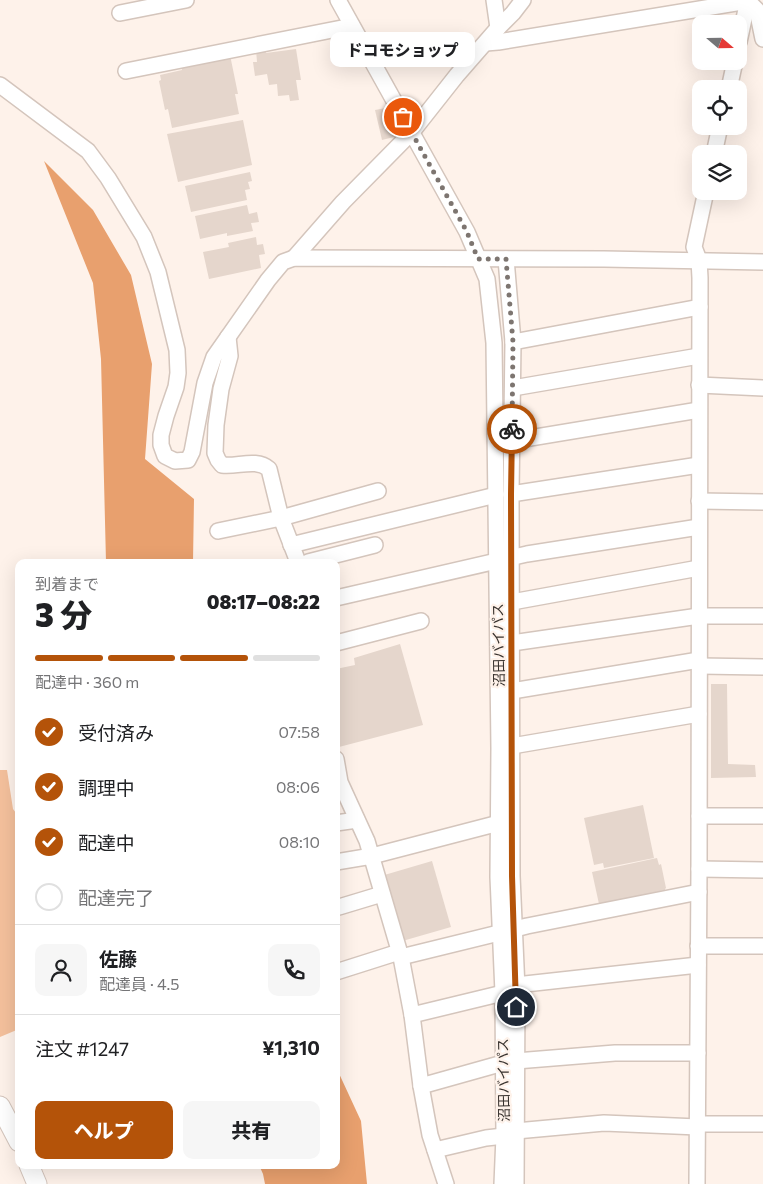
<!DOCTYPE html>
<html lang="ja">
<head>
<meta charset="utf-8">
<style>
	:root { --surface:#fff; --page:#f6f6f6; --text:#202124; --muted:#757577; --line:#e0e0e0; --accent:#b45309 }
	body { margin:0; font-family:Commissioner,"Noto Sans JP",sans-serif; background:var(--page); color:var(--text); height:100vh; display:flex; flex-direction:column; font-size:19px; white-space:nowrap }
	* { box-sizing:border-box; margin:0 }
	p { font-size:16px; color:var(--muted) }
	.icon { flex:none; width:28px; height:28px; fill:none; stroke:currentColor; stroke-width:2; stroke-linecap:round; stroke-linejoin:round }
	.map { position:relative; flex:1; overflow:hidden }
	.details { position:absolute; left:15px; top:559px; width:325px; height:610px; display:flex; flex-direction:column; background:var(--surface); border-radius:10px; box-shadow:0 5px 20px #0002 }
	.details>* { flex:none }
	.needle { width:32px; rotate:110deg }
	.controls { position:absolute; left:692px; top:15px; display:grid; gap:10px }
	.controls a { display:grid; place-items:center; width:55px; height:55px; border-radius:10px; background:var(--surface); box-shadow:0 5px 20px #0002; font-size:25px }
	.pin { position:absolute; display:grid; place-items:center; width:42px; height:42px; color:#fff; margin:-21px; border:2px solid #fff; border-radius:50%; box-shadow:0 1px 5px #0007 }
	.courier { position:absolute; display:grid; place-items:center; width:50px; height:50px; margin:-25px; border:4px solid #b45309; border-radius:50%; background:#fff; color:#222; box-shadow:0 1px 6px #0007 }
	.bubble { position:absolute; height:35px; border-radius:10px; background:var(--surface); box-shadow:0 5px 20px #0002; font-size:16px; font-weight:800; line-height:35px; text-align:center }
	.head em { font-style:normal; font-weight:800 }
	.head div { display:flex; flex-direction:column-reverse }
	.head { display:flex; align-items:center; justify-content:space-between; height:85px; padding:0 20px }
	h1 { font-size:32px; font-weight:800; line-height:38px }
	.bar { display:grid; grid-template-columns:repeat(4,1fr); gap:8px 5px; align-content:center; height:60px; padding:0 20px }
	.bar i { height:6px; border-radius:4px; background:var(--line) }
	.bar .selected { background:var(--accent) }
	.bar p { grid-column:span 4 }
	.line { display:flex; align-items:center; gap:12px; padding:0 20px; border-top:1px solid var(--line) }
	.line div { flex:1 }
	.round { display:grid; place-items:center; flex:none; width:52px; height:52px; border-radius:10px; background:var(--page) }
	ol { padding:0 20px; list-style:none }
	li { display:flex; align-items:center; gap:15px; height:55px }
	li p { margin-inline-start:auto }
	li .icon { padding:5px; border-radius:50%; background:var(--accent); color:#fff; stroke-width:4 }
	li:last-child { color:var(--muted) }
	li i { width:28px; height:28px; border:2px solid var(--line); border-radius:50% }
	.cta { display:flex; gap:10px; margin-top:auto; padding:10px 20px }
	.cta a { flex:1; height:58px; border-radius:10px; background:var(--accent); color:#fff; font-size:20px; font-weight:800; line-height:58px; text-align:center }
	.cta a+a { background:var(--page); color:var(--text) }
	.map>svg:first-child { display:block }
	.green { fill:#f4c09c }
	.forest { fill:#e8a06e }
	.building { fill:#e5d6cc }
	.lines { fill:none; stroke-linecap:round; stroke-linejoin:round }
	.minor-casing { stroke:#d4c5bc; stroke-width:18 }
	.major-casing { stroke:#d4c5bc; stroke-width:21 }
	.minor { stroke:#fff; stroke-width:15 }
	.major { stroke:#fff; stroke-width:19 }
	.done { stroke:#7d7570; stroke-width:5; stroke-dasharray:0 9 }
	.route { stroke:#b45309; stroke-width:6 }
	.labels { text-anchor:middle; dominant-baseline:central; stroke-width:4.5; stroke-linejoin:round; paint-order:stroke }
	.street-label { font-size:14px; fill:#38322e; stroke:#fef2ea }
</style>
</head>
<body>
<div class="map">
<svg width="763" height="1184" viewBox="0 0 763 1184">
	<rect width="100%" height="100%" fill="#fef2ea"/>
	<!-- green -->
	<polygon class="green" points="0,770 7,770 13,809 19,817 19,1029 0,1037"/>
	<!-- forest -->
	<g class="forest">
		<polygon points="44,161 93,210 131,275 152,364 145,459 194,499 193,562 106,562 101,359 93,283"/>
		<polygon points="336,1067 361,1121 367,1184 265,1184 263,1174 259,1165 336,1165"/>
	</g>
	<!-- building -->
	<g class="building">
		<polygon points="265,49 266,53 296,49 301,80 296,80 299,100 290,101 289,95 278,96 277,84 269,85 267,74 255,76 253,62 257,62 256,50"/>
		<polygon points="230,55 238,94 235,94 239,114 172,128 168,109 165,110 159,81 161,80 160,75 182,70 181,66"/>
		<polygon points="391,107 398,136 382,140 375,110"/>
		<polygon points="243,120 252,165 178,182 167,134"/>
		<polygon points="250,172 252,181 248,182 250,189 245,190 247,200 191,212 185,186"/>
		<polygon points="247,205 249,214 257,212 259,222 251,223 253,231 227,236 227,233 200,239 195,216"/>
		<polygon points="256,237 257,245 263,244 265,254 259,255 261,268 209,279 203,252 229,247 228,243"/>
		<polygon points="400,644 423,725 339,747 336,700 340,697 336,685 336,669 355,665 354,658"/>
		<polygon points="711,684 727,684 728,764 755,765 756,777 711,778"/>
		<polygon points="643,805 654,858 604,868 603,863 594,865 584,818"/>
		<polygon points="657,858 659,865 661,864 666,888 665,889 665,890 599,904 592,872"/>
		<polygon points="432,861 451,927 399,942 381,876"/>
	</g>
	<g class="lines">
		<defs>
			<g id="minor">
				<polyline points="338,0 467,232 487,279 494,343 499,748 498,877 503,993 504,1136 502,1184"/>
				<polyline points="494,0 498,28"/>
				<polyline points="120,13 186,0"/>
				<polyline points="739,42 748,0"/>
				<polyline points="486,43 498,42 748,1 757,10 763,39"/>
				<polyline points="126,71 352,26"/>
				<polyline points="0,85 88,151 108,178 144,237 158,272 177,350 178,373 176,387 166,416 161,435 161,445 165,456 175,461 188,460 192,452 205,383 214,357 268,280 283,262 294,258 604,259 763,262"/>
				<polyline points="729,89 735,61"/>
				<polyline points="714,154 720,126"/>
				<polyline points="294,258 343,202 412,132 457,75 498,28 513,13 523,0"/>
				<polyline points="506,259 513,342 511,494 512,876 517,989 516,1184"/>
				<path d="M228,337L230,356L221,389L216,425L215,453L218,460L222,465C238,467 256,458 269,469L281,518L298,562"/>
				<polyline points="513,342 700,307"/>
				<polyline points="699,385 763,388"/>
				<polyline points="513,388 699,356"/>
				<polyline points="512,439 524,439 699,410"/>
				<polyline points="511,494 699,465"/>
				<polyline points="699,501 763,502"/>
				<polyline points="218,531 281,518 378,491"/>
				<polyline points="291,545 496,495"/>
				<polyline points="308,562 375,545"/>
				<polyline points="336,598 527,554 699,527"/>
				<polyline points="512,602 699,568"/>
				<polyline points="336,643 421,621"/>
				<polyline points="512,643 699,616 763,616"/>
				<polyline points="700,666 763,667"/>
				<polyline points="512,691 699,660"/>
				<polyline points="512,746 699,714"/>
				<polyline points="336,759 340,782 367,841 401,957 412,1015 421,1086 430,1135 446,1184"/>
				<polyline points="699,816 763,816"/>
				<polyline points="336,823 357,820"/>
				<polyline points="336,862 372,856 499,823"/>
				<polyline points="699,869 763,870"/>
				<polyline points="339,907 382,894"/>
				<polyline points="698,946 763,946"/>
				<polyline points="401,957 527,926 699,892"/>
				<polyline points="336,972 399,952"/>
				<polyline points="516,985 698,965"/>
				<polyline points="412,1015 503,993"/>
				<polyline points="516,1061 615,1053 698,1053"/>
				<polyline points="421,1086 503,1063"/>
				<polyline points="698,1124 763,1124"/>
				<polyline points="516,1131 604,1123 698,1127"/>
				<polyline points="435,1150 486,1138 504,1136"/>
				<polyline points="697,1184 699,869 700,278 699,260 694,247 706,191"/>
			</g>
			<g id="major">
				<polyline points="0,1106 19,1142"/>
				<polyline points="29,1165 37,1184"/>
			</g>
		</defs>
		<!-- minor casing -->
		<use href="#minor" class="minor-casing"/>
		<!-- major casing -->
		<use href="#major" class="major-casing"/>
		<!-- minor -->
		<use href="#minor" class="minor"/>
		<!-- major -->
		<use href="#major" class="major"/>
	</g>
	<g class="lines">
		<!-- done -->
		<polyline class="done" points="403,117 467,232 478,259 506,259 513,342 512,429"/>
		<!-- route -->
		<polyline class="route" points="512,429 511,494 512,876 516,1007"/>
	</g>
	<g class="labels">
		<!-- street labels -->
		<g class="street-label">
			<text transform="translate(498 645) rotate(-91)">沼田バイパス</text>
			<text transform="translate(503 1080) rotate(-91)">沼田バイパス</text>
		</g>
	</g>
</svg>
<div class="controls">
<a><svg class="needle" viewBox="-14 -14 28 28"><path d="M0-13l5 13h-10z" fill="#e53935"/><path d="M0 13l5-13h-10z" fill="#757577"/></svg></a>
<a><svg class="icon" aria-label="locate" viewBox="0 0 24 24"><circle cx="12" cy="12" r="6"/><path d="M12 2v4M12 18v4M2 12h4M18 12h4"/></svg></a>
<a><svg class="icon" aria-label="layers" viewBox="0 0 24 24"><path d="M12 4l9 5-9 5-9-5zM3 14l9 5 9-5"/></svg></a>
</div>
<div class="pin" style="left:403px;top:117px;background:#ea580c"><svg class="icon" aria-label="bag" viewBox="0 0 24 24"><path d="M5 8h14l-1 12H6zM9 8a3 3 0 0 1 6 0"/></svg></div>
<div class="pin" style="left:516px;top:1007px;background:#1f2937"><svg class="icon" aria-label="home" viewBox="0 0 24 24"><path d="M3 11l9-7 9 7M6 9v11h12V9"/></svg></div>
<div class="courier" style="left:512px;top:429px"><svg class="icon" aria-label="bike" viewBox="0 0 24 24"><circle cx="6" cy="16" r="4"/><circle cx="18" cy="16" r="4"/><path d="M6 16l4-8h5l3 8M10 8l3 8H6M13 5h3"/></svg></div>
<div class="bubble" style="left:330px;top:32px;width:145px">ドコモショップ</div>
<section class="details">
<div class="head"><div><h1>3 分</h1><p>到着まで</p></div><em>08:17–08:22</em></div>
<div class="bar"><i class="selected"></i><i class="selected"></i><i class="selected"></i><i></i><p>配達中 · 360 m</p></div>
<ol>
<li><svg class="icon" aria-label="check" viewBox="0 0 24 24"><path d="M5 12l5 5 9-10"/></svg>受付済み<p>07:58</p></li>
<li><svg class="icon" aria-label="check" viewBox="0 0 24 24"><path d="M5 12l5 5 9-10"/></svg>調理中<p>08:06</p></li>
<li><svg class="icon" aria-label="check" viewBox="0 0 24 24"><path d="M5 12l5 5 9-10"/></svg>配達中<p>08:10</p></li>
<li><i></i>配達完了</li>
</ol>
<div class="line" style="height:90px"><a class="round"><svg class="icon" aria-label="person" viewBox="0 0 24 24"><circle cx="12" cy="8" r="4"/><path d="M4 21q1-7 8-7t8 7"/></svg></a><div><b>佐藤</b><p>配達員 · 4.5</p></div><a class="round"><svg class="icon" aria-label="phone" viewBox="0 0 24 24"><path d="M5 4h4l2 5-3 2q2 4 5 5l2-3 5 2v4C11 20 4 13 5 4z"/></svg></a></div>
<div class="line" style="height:65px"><div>注文 #1247</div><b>¥1,310</b></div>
<div class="cta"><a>ヘルプ</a><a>共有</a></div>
</section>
</div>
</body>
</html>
